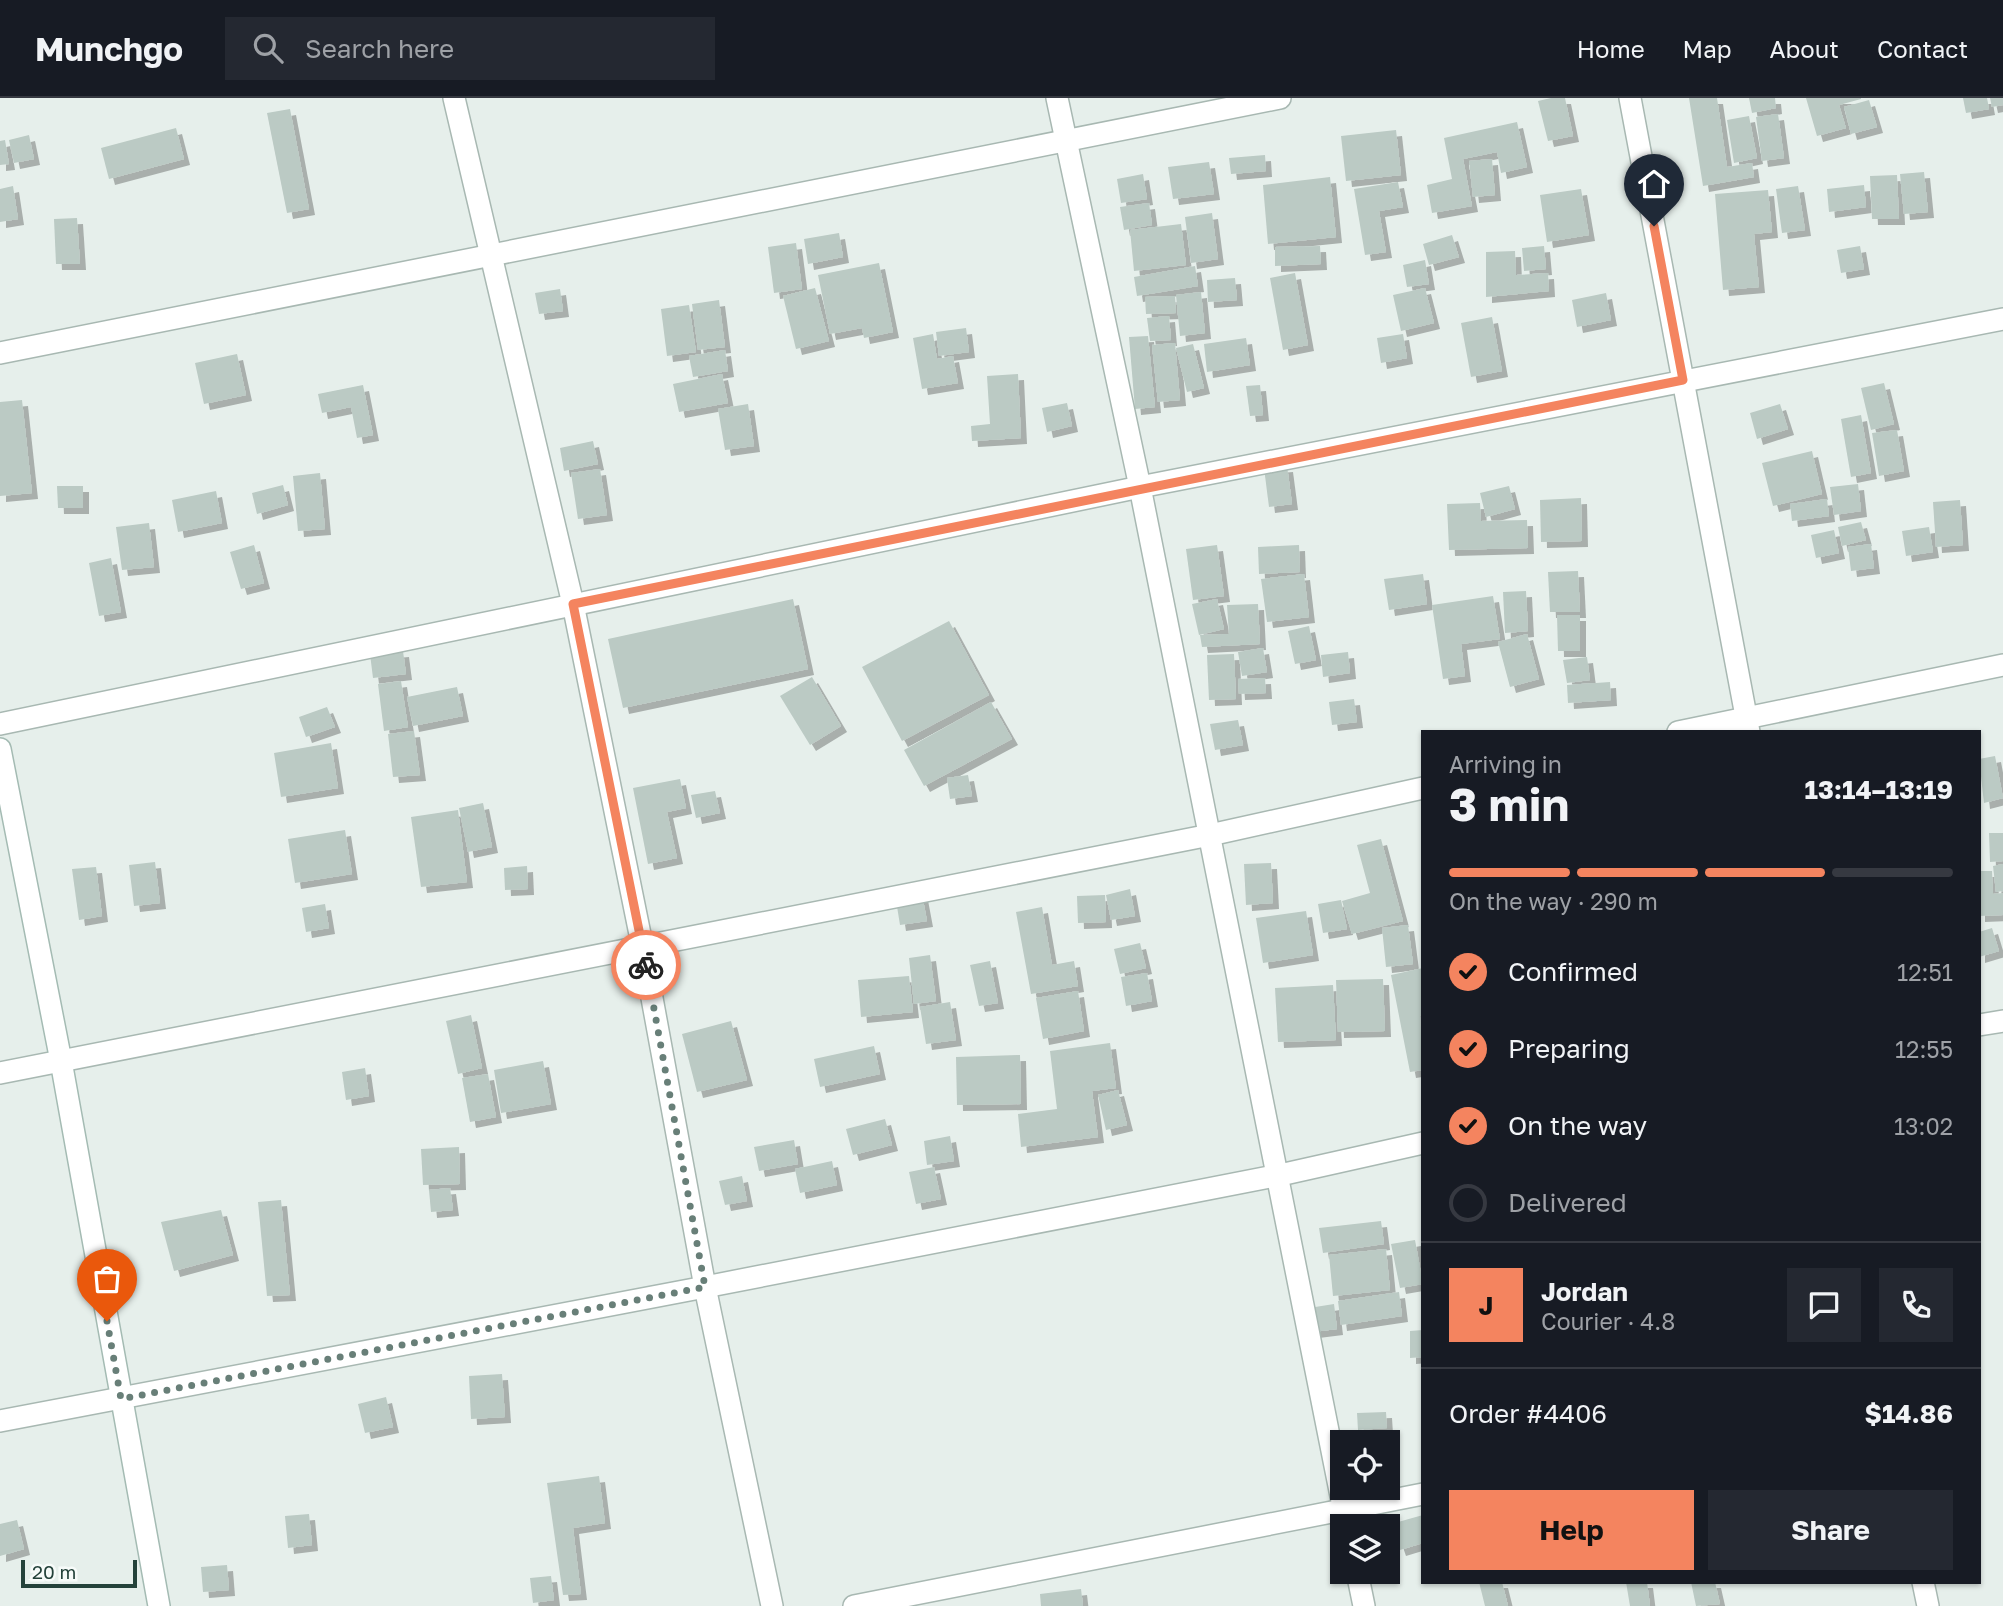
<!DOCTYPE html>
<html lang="en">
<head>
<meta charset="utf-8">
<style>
	:root { --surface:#171b24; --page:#242831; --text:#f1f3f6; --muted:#9ea1a6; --line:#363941; --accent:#f4845f }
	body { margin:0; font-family:"Golos Text",sans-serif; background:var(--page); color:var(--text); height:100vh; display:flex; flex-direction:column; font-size:26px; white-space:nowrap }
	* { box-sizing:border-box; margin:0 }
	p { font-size:23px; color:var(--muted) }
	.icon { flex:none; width:38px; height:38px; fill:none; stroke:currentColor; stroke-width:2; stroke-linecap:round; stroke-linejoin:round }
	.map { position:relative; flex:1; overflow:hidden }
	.sheet { position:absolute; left:1421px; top:632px; width:560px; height:854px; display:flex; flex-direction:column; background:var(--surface); border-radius:0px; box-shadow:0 2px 5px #0004 }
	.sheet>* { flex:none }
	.buttons { position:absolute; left:1330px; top:1332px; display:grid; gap:14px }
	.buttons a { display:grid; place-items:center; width:70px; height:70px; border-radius:0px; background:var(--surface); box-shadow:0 2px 5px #0004; font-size:35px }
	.scale { position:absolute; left:21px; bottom:18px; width:116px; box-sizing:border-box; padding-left:7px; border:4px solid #24423a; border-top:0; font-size:19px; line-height:24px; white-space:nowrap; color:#24423a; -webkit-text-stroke:5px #f7fbf9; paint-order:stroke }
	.pin { position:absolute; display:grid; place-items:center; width:60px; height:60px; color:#fff; margin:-72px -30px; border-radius:50% 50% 50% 0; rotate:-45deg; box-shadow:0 0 7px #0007 }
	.pin .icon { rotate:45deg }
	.courier { position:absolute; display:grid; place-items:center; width:70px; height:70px; margin:-35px; border:5px solid #f4845f; border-radius:50%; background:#fff; color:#222; box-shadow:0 2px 9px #0007 }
	.head em { font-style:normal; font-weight:700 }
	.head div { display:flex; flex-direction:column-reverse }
	.head { display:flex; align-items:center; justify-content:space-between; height:119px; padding:0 28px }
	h1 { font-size:46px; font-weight:700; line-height:52px }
	.bar { display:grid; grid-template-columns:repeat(4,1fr); gap:10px 7px; align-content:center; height:84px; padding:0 28px }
	.bar i { height:9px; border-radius:5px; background:var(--line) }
	.bar .on { background:var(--accent) }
	.bar p { grid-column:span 4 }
	.line { display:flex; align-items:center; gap:18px; padding:0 28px; border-top:2px solid var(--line) }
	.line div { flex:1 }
	.round { display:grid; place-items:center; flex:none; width:74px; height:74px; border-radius:0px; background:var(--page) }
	ol { padding:0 28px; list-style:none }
	li { display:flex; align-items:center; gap:21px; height:77px }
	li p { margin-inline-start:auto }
	li .icon { padding:7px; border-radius:50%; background:var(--accent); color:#111; stroke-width:4 }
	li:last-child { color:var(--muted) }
	li i { width:38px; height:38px; border:4px solid var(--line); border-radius:50% }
	.cta { display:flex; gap:14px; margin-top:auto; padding:14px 28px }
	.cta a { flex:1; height:80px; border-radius:0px; background:var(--accent); color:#111; font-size:28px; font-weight:700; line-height:80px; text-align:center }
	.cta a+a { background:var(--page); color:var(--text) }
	header { display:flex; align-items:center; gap:42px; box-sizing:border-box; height:98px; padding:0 35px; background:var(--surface); border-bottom:2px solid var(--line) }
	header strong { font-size:33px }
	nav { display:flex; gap:38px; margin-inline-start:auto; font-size:24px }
	.search { width:490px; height:63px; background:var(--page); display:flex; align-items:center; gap:18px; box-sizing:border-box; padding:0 24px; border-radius:0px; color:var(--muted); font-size:26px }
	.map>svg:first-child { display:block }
	.building { fill:#bbcac4; filter:url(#shadow) }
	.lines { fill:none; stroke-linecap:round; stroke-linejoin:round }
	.street-casing { stroke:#a8b8b2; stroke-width:24 }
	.secondary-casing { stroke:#a4bbb3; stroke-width:24 }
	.street { stroke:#fff; stroke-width:21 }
	.secondary { stroke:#fff; stroke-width:21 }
	.done { stroke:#687f78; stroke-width:7; stroke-dasharray:0 12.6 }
	.route { stroke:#f4845f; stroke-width:9 }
</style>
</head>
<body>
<header>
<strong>Munchgo</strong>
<div class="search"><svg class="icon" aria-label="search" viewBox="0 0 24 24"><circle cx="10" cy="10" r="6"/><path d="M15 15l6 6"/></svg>Search here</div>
<nav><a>Home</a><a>Map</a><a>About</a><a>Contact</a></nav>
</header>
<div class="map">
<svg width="2003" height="1508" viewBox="0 0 2003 1508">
	<defs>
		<filter id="shadow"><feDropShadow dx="6" dy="6" stdDeviation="0" flood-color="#0004"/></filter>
	</defs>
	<rect width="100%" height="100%" fill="#e6efeb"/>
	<!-- building -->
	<g class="building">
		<polygon points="1551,0 1565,0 1573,38 1548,43 1538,3"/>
		<polygon points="1689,0 1717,0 1727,69 1752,65 1754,79 1703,88"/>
		<polygon points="1749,0 1775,0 1776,10 1752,15"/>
		<polygon points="1806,0 1861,0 1861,1 1839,7 1846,30 1817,38"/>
		<polygon points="1963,0 1987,0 1989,11 1966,15"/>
		<polygon points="1990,0 2003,0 2003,7 1992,9"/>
		<polygon points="1869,2 1877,29 1851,36 1844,9"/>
		<polygon points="290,11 309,111 287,115 267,15"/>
		<polygon points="1778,16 1784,60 1762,63 1756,19"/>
		<polygon points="1749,18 1757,60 1734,65 1727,22"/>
		<polygon points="1517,24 1527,69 1501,75 1497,54 1463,61 1472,108 1432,115 1427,87 1452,81 1444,40"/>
		<polygon points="176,30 184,61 109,81 101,50"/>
		<polygon points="1396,32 1401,77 1346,83 1341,38"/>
		<polygon points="29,37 34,61 14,65 9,42"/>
		<polygon points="5,42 9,66 0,67 0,43"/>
		<polygon points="1265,57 1266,73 1231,76 1229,60"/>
		<polygon points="1492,61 1495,97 1473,99 1469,63"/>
		<polygon points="1209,64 1214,96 1173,101 1168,69"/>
		<polygon points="1924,74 1928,114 1904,116 1900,76"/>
		<polygon points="1143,76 1147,101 1121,105 1117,81"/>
		<polygon points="1897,77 1899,121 1872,121 1870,78"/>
		<polygon points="1330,79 1336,139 1268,146 1263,87"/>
		<polygon points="1398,84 1403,109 1379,113 1386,154 1365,157 1354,91"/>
		<polygon points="1864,87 1866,109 1829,114 1827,91"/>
		<polygon points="13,88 18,121 0,124 0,91"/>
		<polygon points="1798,88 1805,132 1782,135 1776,91"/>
		<polygon points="1581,91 1589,137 1547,144 1540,97"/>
		<polygon points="1768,92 1772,134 1754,136 1759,189 1723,192 1715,96"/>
		<polygon points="1149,105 1152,127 1124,132 1120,109"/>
		<polygon points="1212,115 1218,161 1191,165 1185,119"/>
		<polygon points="77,120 80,166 56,166 54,121"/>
		<polygon points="1181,126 1186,167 1134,173 1130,132"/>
		<polygon points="839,135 843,159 808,166 804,141"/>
		<polygon points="1452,137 1459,159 1429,167 1423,146"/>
		<polygon points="796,145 802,191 774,195 768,149"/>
		<polygon points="1320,148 1321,166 1275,168 1275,149"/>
		<polygon points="1544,148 1546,171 1524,173 1522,150"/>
		<polygon points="1860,148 1864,171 1841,175 1837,152"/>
		<polygon points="1515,153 1516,177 1548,175 1549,193 1486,199 1486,154"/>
		<polygon points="1425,162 1429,186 1407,189 1403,167"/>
		<polygon points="879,165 893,234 864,240 862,230 830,236 818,177"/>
		<polygon points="1195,168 1198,188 1137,198 1134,179"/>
		<polygon points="1295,175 1308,247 1283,252 1270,180"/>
		<polygon points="1235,180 1237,202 1208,204 1207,182"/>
		<polygon points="815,190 829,243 796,251 783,198"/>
		<polygon points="1425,190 1434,225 1401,233 1393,197"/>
		<polygon points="560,191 563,213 539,216 535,195"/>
		<polygon points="1201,194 1205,235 1180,238 1176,197"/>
		<polygon points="1606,195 1611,222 1577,229 1572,202"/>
		<polygon points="1175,198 1176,215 1146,216 1145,199"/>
		<polygon points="719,202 725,249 698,252 692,206"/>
		<polygon points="689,207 696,254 667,258 661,211"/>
		<polygon points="1169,218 1171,242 1150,243 1147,220"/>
		<polygon points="1492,219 1502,273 1471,279 1461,225"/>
		<polygon points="966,230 969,254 939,258 936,234"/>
		<polygon points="933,236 937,261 953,258 958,285 922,291 913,240"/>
		<polygon points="1403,236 1407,260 1381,265 1377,240"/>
		<polygon points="1148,238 1155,309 1135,311 1129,239"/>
		<polygon points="1246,240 1250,267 1207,274 1204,246"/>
		<polygon points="1175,245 1180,302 1158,304 1152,247"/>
		<polygon points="1193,246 1204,290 1187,294 1176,250"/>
		<polygon points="725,252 728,273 693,279 689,258"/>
		<polygon points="237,256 246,297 204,306 195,265"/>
		<polygon points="722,276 728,305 679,314 673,286"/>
		<polygon points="1018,276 1021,340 972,343 971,328 990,326 987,278"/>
		<polygon points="1884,285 1894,326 1871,332 1861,290"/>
		<polygon points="363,287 373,337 357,340 351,309 322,315 318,296"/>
		<polygon points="1260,287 1263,317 1250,318 1246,288"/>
		<polygon points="22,302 32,395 0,398 0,304"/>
		<polygon points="1067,305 1072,328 1047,334 1042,310"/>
		<polygon points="748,306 754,348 725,352 718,311"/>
		<polygon points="1780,306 1788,331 1757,341 1750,315"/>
		<polygon points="1861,317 1871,375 1851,379 1841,321"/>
		<polygon points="1897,332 1904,373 1879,378 1872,335"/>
		<polygon points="593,343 598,366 564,373 560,350"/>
		<polygon points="1812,353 1822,396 1773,408 1762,365"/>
		<polygon points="1287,368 1292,406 1269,409 1264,370"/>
		<polygon points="600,371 607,417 578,421 571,375"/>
		<polygon points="320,375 325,431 298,433 293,378"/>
		<polygon points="1858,386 1861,413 1834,417 1830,389"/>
		<polygon points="283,387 288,407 257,416 252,395"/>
		<polygon points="57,388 83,388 83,410 58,410"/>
		<polygon points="1509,388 1515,411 1486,419 1480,395"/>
		<polygon points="216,393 222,425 178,434 172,402"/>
		<polygon points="1581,400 1582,443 1541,444 1540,402"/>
		<polygon points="1827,401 1829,418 1792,423 1790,406"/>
		<polygon points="1960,402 1963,447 1936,449 1933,404"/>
		<polygon points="1480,405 1481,423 1527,422 1528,450 1449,452 1447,406"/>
		<polygon points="1861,424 1866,442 1842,448 1838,429"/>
		<polygon points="149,425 154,469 122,472 116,429"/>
		<polygon points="1929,429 1933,454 1906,458 1902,433"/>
		<polygon points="1834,432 1839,455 1816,460 1811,437"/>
		<polygon points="1871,446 1874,470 1851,473 1848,449"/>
		<polygon points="254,447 264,485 241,491 230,454"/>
		<polygon points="1217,447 1224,498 1193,502 1186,451"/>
		<polygon points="1299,447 1300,474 1259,476 1258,449"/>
		<polygon points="111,460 121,514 99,518 89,465"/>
		<polygon points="1578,473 1580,514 1550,514 1548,474"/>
		<polygon points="1304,476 1309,519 1267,524 1261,481"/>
		<polygon points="1423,476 1427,506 1389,512 1384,481"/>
		<polygon points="1526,493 1528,533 1505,535 1503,494"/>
		<polygon points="1493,498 1500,541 1461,546 1465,578 1443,581 1432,507"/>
		<polygon points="793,501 808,571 623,610 608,541"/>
		<polygon points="1217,501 1224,531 1199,537 1192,506"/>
		<polygon points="1258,506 1260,546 1202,549 1200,537 1229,536 1227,507"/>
		<polygon points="1557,517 1580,517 1580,553 1558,553"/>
		<polygon points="949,523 989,597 902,643 862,569"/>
		<polygon points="1309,528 1316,562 1295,566 1288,533"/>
		<polygon points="1527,536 1539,581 1510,589 1498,544"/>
		<polygon points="1263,550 1267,574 1242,578 1238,554"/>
		<polygon points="403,553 406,576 373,580 370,556"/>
		<polygon points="1348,554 1350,575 1323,579 1321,557"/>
		<polygon points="1234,556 1236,601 1209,602 1207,557"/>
		<polygon points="1587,559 1590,582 1567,585 1563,562"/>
		<polygon points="812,579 841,628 810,647 780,598"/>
		<polygon points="1265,580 1266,595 1239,596 1238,581"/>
		<polygon points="401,583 408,629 384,633 378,586"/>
		<polygon points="1610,584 1611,602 1568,605 1567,587"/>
		<polygon points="457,589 463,618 413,628 407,599"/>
		<polygon points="1354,601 1357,624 1332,627 1329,604"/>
		<polygon points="991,604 1012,641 924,688 904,652"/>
		<polygon points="327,609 335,629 306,639 299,619"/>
		<polygon points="1238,622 1243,647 1215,652 1210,626"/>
		<polygon points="414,633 420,677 393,679 388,636"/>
		<polygon points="331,645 338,690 281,699 274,655"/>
		<polygon points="1995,658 2003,700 1984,705 1979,661"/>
		<polygon points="968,677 972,698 950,701 947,680"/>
		<polygon points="680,681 686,710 667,714 677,760 648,766 633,690"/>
		<polygon points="715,693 720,715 696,720 691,697"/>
		<polygon points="483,705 492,749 468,754 459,710"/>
		<polygon points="458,712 467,784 421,789 411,719"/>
		<polygon points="345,732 352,776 295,785 288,741"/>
		<polygon points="1989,735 2003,735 2003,763 1990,764"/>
		<polygon points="1381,741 1403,823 1352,836 1342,803 1370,795 1357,747"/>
		<polygon points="155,764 160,805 134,808 129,767"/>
		<polygon points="1271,765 1273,805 1246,807 1244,766"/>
		<polygon points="2003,766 2003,793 1996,794 1993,768"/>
		<polygon points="527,768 528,791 505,792 504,770"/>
		<polygon points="96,769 102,818 79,822 72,771"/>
		<polygon points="1979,773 1992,773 1993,796 2003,795 2003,817 1979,818"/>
		<polygon points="921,791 927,823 900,827 895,796"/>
		<polygon points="1130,791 1135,818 1111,822 1106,797"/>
		<polygon points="1105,797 1106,824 1078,825 1077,798"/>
		<polygon points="1341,802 1347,831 1323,835 1318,806"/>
		<polygon points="325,806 329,830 306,834 302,810"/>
		<polygon points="1042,809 1052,867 1074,863 1078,888 1031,896 1016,814"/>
		<polygon points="1306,813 1313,857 1263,865 1256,820"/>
		<polygon points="1408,827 1413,866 1386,869 1382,830"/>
		<polygon points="1992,830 1999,853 1979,859 1979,834"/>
		<polygon points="1140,845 1146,870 1120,876 1114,851"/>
		<polygon points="930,857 936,903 914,906 909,860"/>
		<polygon points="990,863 998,905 979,908 970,867"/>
		<polygon points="1423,870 1423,917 1420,918 1423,972 1410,974 1391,877"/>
		<polygon points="1147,875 1152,903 1126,908 1121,879"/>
		<polygon points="909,878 913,914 861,919 858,882"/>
		<polygon points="1383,881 1385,933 1338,934 1336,882"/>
		<polygon points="1333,887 1336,942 1278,944 1275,890"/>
		<polygon points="1078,893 1084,933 1043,941 1036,900"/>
		<polygon points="950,904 956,942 926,946 920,909"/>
		<polygon points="471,917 482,970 458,976 446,923"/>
		<polygon points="731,923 747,982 697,994 682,936"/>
		<polygon points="1110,945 1116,990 1092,993 1098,1039 1021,1049 1018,1016 1057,1011 1050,953"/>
		<polygon points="874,948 880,976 820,989 814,961"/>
		<polygon points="1020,957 1021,1006 957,1007 956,959"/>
		<polygon points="543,963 551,1006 501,1015 494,972"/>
		<polygon points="365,970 369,998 346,1002 342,974"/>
		<polygon points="488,976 496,1019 470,1024 462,980"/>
		<polygon points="1118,992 1127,1027 1106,1032 1098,997"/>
		<polygon points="885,1021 892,1047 853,1057 846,1031"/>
		<polygon points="950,1038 954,1063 927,1067 924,1043"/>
		<polygon points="794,1042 798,1066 759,1073 754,1049"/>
		<polygon points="459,1049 460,1086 423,1087 421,1051"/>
		<polygon points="832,1063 837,1087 800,1095 795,1071"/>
		<polygon points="934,1069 941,1101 916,1106 909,1074"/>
		<polygon points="742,1078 747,1103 725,1107 719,1083"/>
		<polygon points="450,1090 453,1112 431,1114 429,1092"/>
		<polygon points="281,1102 290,1197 267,1198 258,1104"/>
		<polygon points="221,1112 233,1157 174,1173 161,1124"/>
		<polygon points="1381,1123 1384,1146 1323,1155 1319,1130"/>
		<polygon points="1415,1142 1423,1186 1400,1190 1391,1146"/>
		<polygon points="1386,1151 1390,1192 1333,1198 1329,1157"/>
		<polygon points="1399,1194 1402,1218 1341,1227 1338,1203"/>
		<polygon points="1334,1206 1337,1231 1313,1234 1309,1210"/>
		<polygon points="1423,1232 1423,1259 1410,1260 1410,1233"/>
		<polygon points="502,1276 505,1319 471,1321 469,1278"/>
		<polygon points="386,1299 393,1329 365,1335 358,1306"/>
		<polygon points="1386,1314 1387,1330 1358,1332 1357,1315"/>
		<polygon points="599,1378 605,1425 573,1430 581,1496 563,1497 547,1385"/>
		<polygon points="309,1416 312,1447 288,1450 285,1418"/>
		<polygon points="1423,1417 1423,1445 1400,1452 1391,1426"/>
		<polygon points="17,1422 24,1451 0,1458 0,1426"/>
		<polygon points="227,1467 229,1492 203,1494 201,1469"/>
		<polygon points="551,1478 554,1502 533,1505 530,1480"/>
		<polygon points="1479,1484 1502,1484 1508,1508 1485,1508"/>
		<polygon points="1626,1484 1647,1484 1650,1508 1630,1508"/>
		<polygon points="1691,1484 1715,1484 1720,1506 1696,1508"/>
		<polygon points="1081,1491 1083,1508 1041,1508 1040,1496"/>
	</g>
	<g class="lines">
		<defs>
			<g id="street">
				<polyline points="454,0 573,506 643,851 705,1189 772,1508"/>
				<polyline points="1057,0 1140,389 1347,1428"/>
				<polyline points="1630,0 1749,634"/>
				<polyline points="0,255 1280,0"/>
				<polyline points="0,626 1140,389 2003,221"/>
				<polyline points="1678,634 2003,567"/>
				<polyline points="1979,927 2003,923"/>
				<polyline points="0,975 1210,737 1423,690"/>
				<polyline points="0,1323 705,1189 1280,1077 1423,1045"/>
				<polyline points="1357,1474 1364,1508"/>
				<polyline points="1923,1484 1928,1508"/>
				<polyline points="854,1508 1423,1396"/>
			</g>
			<polyline id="secondary" points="0,651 61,963 159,1508"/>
		</defs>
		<!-- street casing -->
		<use href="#street" class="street-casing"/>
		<!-- secondary casing -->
		<use href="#secondary" class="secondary-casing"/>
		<!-- street -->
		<use href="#street" class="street"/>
		<!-- secondary -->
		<use href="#secondary" class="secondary"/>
	</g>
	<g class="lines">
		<!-- done -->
		<polyline class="done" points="107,1223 121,1301 705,1189 646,867"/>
		<!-- route -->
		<polyline class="route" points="646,867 573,506 1683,282 1654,128"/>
	</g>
</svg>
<div class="buttons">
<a><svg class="icon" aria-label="locate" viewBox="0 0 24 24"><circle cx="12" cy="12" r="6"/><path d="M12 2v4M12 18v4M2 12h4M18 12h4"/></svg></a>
<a><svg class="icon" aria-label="layers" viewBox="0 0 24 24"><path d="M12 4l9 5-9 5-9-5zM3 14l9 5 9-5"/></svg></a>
</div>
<div class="scale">20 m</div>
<div class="pin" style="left:107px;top:1223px;background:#ea580c"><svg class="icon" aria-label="bag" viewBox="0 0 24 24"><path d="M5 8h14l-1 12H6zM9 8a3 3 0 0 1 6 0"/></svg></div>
<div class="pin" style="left:1654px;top:128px;background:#1f2937"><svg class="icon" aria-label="home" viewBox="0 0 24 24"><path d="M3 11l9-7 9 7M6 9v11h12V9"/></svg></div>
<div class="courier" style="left:646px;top:867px"><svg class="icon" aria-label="bike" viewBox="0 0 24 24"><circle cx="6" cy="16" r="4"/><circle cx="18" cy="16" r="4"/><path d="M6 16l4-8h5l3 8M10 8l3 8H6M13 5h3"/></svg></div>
<section class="sheet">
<div class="head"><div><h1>3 min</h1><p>Arriving in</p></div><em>13:14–13:19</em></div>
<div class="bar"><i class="on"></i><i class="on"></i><i class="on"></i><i></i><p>On the way · 290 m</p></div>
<ol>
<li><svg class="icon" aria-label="check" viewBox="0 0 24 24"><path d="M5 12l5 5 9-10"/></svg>Confirmed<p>12:51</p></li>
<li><svg class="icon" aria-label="check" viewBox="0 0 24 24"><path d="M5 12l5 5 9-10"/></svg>Preparing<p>12:55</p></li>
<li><svg class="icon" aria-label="check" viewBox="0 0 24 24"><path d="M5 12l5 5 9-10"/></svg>On the way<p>13:02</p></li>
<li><i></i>Delivered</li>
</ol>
<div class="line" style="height:126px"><b class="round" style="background:var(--accent);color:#111">J</b><div><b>Jordan</b><p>Courier · 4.8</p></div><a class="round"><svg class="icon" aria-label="chat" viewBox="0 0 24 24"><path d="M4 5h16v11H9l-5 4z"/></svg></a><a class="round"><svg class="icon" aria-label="phone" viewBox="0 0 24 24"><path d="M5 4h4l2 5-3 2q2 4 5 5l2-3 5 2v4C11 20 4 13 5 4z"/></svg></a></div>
<div class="line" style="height:91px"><div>Order #4406</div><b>$14.86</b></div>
<div class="cta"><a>Help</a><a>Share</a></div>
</section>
</div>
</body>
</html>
